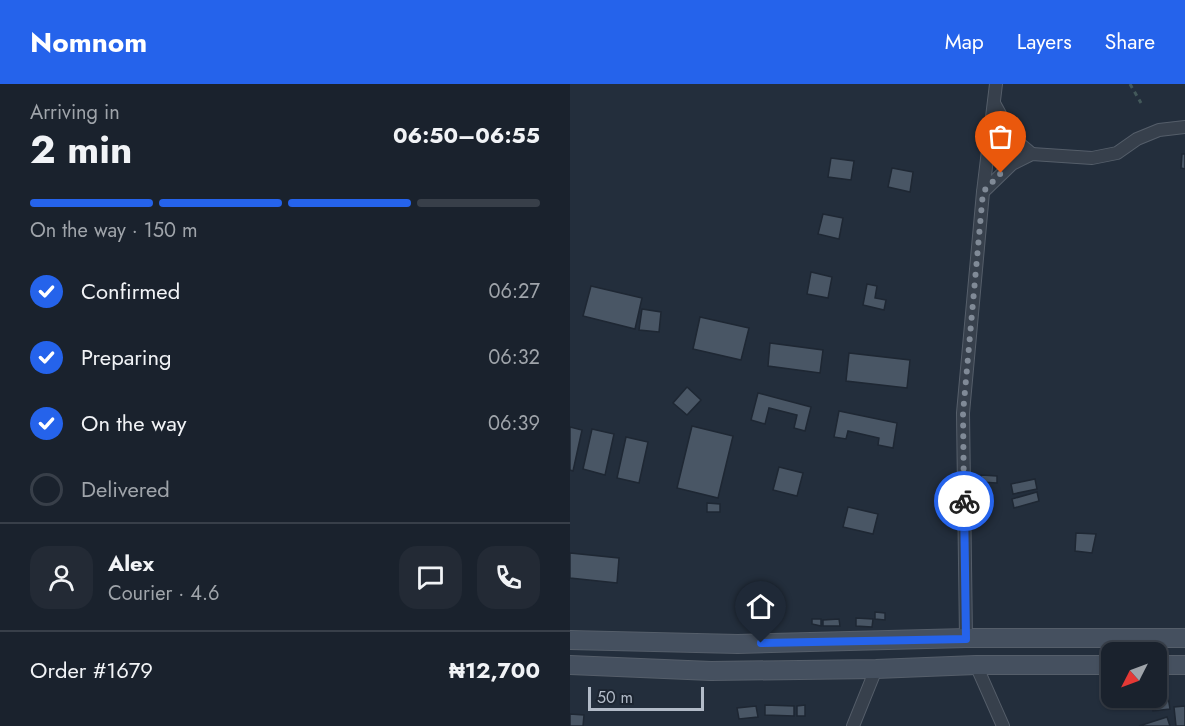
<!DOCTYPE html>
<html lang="en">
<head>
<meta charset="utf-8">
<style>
	:root { --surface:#1a222d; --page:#232a35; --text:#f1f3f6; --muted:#9fa4aa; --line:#383f49; --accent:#2563eb }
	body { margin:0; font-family:Jost,sans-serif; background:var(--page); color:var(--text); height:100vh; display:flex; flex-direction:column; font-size:22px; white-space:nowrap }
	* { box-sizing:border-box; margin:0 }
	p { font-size:20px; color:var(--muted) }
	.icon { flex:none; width:33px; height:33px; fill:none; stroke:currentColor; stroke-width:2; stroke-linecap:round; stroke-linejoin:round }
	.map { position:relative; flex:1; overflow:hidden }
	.side { display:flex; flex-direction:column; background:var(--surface); width:570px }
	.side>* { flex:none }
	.needle { width:39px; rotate:228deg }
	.buttons { position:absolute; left:531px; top:558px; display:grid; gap:12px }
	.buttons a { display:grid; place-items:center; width:66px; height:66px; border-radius:12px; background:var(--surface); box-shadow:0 2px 4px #0004,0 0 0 2px var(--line); font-size:30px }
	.scale { position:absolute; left:18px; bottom:15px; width:116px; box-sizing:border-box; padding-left:6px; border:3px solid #b2bbc8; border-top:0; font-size:16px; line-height:21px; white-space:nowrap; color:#b2bbc8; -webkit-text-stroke:4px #1c2531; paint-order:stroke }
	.pin { position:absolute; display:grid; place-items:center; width:51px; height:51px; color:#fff; margin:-62px -26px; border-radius:50% 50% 50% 0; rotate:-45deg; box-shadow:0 0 6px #0007 }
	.pin .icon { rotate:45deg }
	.courier { position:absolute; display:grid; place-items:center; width:60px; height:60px; margin:-30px; border:4px solid #2563eb; border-radius:50%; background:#fff; color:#222; box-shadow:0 2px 8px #0007 }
	.headline em { font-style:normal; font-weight:700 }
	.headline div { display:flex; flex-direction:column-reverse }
	.headline { display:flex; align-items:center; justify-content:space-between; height:102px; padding:0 30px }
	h1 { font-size:39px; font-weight:700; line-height:45px }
	.bar { display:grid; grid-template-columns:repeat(4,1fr); gap:9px 6px; align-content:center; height:72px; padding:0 30px }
	.bar i { height:8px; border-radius:4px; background:var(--line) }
	.bar .active { background:var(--accent) }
	.bar p { grid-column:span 4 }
	.line { display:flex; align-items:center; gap:15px; padding:0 30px; border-top:2px solid var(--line) }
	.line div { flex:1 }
	.round { display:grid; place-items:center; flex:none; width:63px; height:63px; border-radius:18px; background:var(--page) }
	ol { padding:0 30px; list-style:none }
	li { display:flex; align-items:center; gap:18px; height:66px }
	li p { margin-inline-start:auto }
	li .icon { padding:6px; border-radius:50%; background:var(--accent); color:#fff; stroke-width:4 }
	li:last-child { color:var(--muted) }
	li i { width:33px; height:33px; border:3px solid var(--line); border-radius:50% }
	header { display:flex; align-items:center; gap:36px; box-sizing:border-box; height:84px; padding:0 30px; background:var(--accent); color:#fff }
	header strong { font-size:28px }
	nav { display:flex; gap:33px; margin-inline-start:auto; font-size:21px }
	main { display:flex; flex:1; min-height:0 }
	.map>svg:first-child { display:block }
	.building { fill:#495665; stroke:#1e2733; stroke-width:1.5 }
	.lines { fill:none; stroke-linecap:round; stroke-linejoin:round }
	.street-casing { stroke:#555e6a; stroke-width:14 }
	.secondary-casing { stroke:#555e6a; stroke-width:20 }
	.path { stroke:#43585a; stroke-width:3; stroke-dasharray:4.5 4.5; stroke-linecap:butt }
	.street { stroke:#37404c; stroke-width:12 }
	.secondary { stroke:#45505f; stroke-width:18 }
	.done { stroke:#808a97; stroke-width:6; stroke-dasharray:0 10.8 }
	.route { stroke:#2563eb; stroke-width:8 }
</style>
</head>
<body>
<header>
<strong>Nomnom</strong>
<nav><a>Map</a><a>Layers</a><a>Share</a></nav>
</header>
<main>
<section class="side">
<div class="headline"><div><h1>2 min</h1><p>Arriving in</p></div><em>06:50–06:55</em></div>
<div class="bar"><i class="active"></i><i class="active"></i><i class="active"></i><i></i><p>On the way · 150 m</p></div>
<ol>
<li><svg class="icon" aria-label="check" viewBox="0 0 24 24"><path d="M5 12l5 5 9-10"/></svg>Confirmed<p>06:27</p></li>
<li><svg class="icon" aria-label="check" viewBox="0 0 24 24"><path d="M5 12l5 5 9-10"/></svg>Preparing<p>06:32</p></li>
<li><svg class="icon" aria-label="check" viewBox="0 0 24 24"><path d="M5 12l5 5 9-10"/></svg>On the way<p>06:39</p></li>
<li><i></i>Delivered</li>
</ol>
<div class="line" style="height:108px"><a class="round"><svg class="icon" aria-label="person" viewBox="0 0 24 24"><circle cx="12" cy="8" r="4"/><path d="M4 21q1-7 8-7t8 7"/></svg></a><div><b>Alex</b><p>Courier · 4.6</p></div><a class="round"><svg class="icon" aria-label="chat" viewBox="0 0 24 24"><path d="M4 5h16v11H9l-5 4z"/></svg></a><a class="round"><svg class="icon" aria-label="phone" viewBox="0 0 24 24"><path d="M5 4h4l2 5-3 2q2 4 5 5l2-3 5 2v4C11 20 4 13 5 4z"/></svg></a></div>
<div class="line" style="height:78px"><div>Order #1679</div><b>₦12,700</b></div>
</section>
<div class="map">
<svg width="615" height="642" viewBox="0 0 615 642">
	<rect width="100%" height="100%" fill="#232e3c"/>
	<!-- building -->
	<g class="building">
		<polygon points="612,70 615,70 615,85 611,84"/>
		<polygon points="261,74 284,77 281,96 258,93"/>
		<polygon points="322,84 343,88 340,108 318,103"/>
		<polygon points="253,130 273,134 269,155 248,150"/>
		<polygon points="241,188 262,193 258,214 237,210"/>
		<polygon points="297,200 307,202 305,214 316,216 314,226 293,221"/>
		<polygon points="21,202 72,214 65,245 13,232"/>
		<polygon points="72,225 91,228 89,248 69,246"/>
		<polygon points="130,233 179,244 171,276 123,265"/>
		<polygon points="200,259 253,266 250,289 198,282"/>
		<polygon points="279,269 340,276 337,304 276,297"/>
		<polygon points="117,303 131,316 117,331 103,319"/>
		<polygon points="188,309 241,323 235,347 224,344 227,331 199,324 195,340 181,336"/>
		<polygon points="269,327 327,339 323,364 308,361 309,354 278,347 276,355 264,353"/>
		<polygon points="122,342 163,352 148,414 107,404"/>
		<polygon points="0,343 12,346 3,387 0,386"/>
		<polygon points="22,345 44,350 35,391 13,385"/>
		<polygon points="56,353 78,358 69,399 47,394"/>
		<polygon points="209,383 233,389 227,412 203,406"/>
		<polygon points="411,391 427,392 427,399 410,398"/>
		<polygon points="465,395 467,405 443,410 441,400"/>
		<polygon points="467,408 469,417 444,424 442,415"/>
		<polygon points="137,419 150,420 150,428 137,428"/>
		<polygon points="278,423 308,430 303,450 273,443"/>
		<polygon points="506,449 526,450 522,469 505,467"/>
		<polygon points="0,469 49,474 47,499 0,494"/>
		<polygon points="305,528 315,529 315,536 305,535"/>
		<polygon points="286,534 303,535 302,543 286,542"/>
		<polygon points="242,535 251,535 251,542 242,540"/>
		<polygon points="269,535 270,542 253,542 253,536"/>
		<polygon points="598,613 600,625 583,627 581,615"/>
		<polygon points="195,621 224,622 224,632 195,631"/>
		<polygon points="235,621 235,632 227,632 227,622"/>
		<polygon points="186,622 188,633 169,635 167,624"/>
		<polygon points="615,622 615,642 606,642 604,623"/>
		<polygon points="0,630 14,631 13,642 0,642"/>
		<polygon points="597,633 600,642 569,642"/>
	</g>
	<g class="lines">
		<defs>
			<g id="street">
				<polyline points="424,19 443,54 462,70"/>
				<polyline points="413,108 442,80 462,70 522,74 547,69 567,55 589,46 615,43"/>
				<polyline points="396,554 393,329 413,108 426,0"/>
				<polyline points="406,581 433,642"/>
				<polyline points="283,642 306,585"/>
			</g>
			<g id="secondary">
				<polyline points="0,556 168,560 396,554 615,554"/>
				<polyline points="0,581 141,587 306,585 406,581 542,581"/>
				<polyline points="586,581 615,581"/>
			</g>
		</defs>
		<!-- street casing -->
		<use href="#street" class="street-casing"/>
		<!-- secondary casing -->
		<use href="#secondary" class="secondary-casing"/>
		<!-- path -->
		<polyline class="path" points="560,0 571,19"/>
		<!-- street -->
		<use href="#street" class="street"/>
		<!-- secondary -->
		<use href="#secondary" class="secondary"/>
	</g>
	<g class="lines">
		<!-- done -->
		<polyline class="done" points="394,417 393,329 413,108 431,89"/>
		<!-- route -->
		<polyline class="route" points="191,559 396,555 394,417"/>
	</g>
</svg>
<div class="buttons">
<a><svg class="needle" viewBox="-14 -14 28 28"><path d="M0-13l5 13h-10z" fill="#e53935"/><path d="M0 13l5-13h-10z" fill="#9fa4aa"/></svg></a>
</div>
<div class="scale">50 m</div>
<div class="pin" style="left:431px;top:89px;background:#ea580c"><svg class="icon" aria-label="bag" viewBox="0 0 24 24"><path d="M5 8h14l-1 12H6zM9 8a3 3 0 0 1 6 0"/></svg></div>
<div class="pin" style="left:191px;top:559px;background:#1f2937"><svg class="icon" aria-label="home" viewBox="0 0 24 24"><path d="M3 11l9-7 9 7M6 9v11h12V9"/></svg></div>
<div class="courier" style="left:394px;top:417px"><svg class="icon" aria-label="bike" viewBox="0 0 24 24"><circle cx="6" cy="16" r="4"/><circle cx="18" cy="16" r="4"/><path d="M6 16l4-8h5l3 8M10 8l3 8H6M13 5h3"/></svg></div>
</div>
</main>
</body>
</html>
